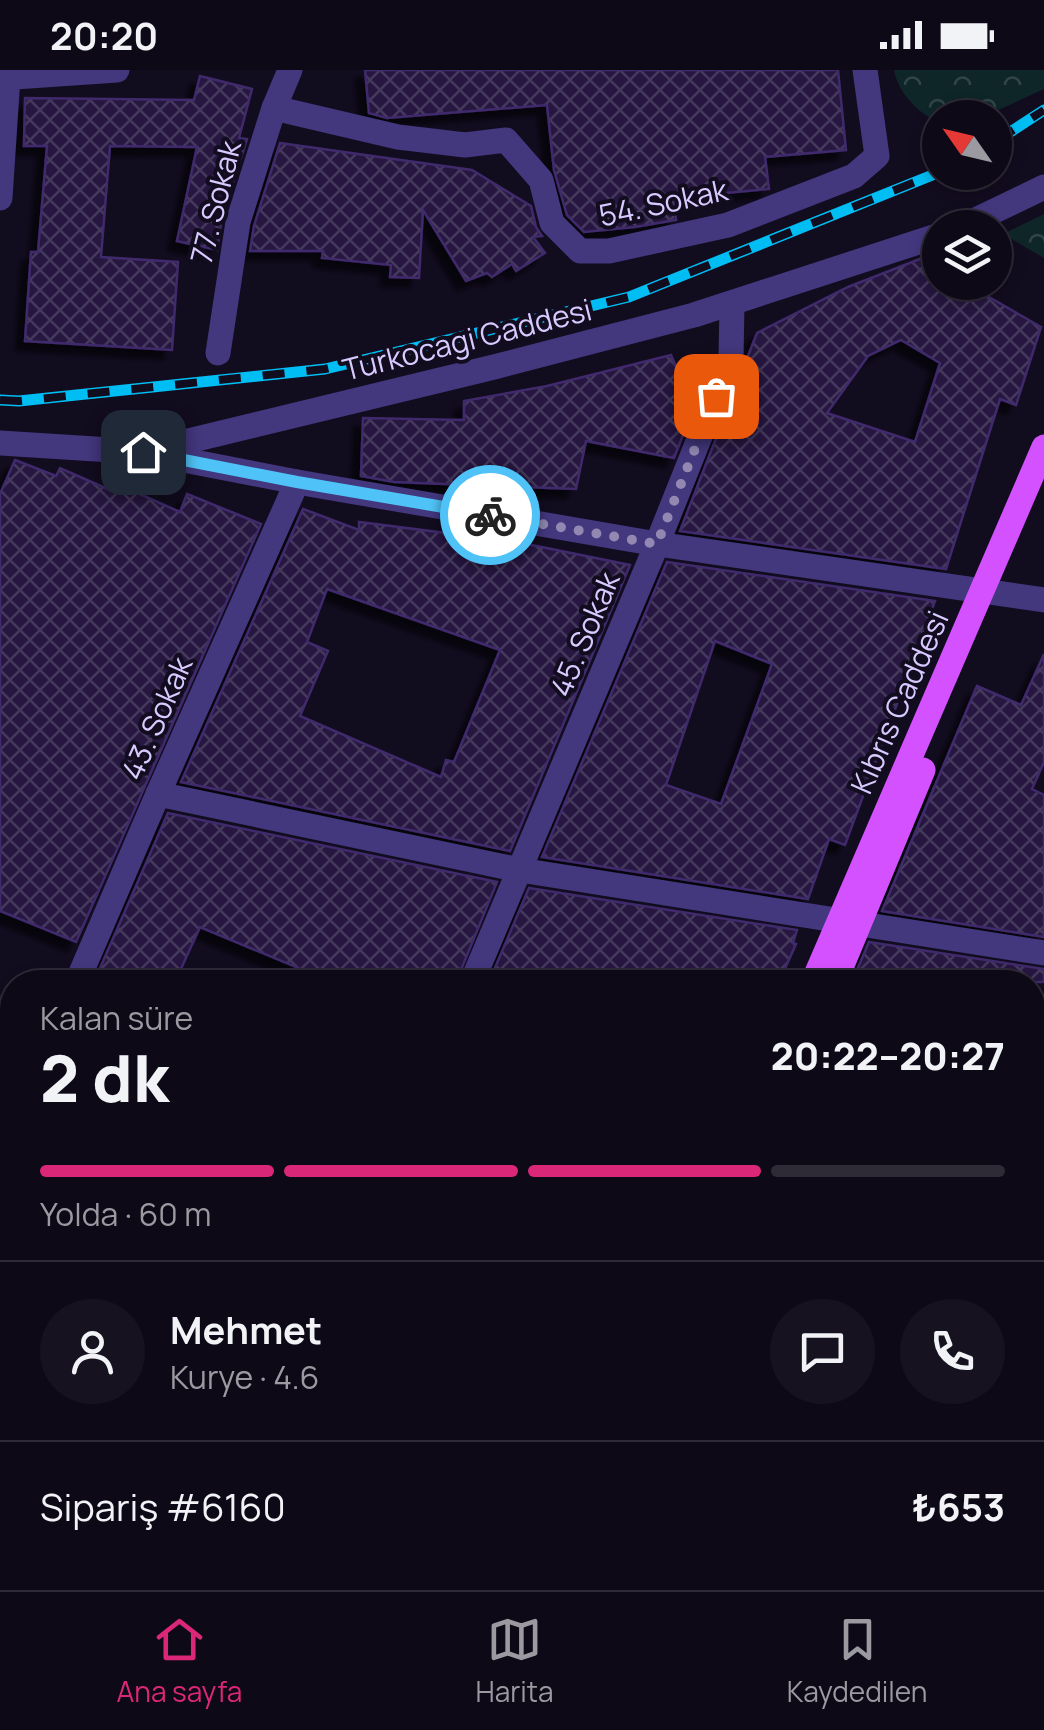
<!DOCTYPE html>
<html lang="tr">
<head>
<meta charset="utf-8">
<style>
	:root { --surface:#0e0917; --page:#171220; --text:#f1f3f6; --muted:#9b9aa1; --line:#2e2a36; --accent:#db2777 }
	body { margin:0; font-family:Manrope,sans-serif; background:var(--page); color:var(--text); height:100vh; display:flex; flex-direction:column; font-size:38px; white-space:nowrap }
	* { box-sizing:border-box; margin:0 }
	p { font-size:32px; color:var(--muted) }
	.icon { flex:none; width:55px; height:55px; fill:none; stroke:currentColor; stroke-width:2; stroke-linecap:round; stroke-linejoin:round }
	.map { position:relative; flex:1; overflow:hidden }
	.details { position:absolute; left:0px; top:900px; width:1045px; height:620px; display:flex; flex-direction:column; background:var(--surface); border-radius:40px 40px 0 0; box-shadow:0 5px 15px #0003,0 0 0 2px var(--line) }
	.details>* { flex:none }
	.needle { width:65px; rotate:304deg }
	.fabs { position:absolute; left:922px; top:30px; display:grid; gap:20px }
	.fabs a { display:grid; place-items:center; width:90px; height:90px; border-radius:50%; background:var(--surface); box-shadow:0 5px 15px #0003,0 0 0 2px var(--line); font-size:50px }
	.pin { position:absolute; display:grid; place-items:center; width:85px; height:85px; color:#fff; margin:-42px; border-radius:20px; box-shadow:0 5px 15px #0006 }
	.courier { position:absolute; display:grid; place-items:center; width:100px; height:100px; margin:-50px; border:8px solid #4fc3f7; border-radius:50%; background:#fff; color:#222; box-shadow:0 2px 12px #0007 }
	.summary em { font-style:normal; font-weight:800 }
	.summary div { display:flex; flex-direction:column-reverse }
	.summary { display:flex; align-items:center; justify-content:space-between; height:170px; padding:0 40px }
	h1 { font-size:65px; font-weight:800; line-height:75px }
	.bar { display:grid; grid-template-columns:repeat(4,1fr); gap:15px 10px; align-content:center; height:120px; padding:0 40px }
	.bar i { height:12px; border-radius:8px; background:var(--line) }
	.bar .on { background:var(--accent) }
	.bar p { grid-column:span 4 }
	.line { display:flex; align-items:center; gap:25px; padding:0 40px; border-top:2px solid var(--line) }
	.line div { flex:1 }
	.round { display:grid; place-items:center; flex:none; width:105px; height:105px; border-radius:52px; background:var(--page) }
	.status { display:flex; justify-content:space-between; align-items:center; height:70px; padding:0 50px; background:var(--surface); direction:ltr }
	.status svg { height:28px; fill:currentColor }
	.menu { display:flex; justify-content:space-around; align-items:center; height:140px; border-top:2px solid var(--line); background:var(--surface); font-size:28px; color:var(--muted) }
	.menu a { display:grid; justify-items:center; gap:5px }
	.menu .on { color:var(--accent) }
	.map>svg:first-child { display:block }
	.park { fill:url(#park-crowns) }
	.building { fill:url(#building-cross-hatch); stroke:#3f2a6c; stroke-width:2.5; fill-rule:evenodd; filter:url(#shadow) }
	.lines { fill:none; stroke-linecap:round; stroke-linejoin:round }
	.minor { stroke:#43377e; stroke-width:25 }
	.major { stroke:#d451ff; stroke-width:25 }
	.rail-casing { stroke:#00bdf4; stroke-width:11 }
	.rail { stroke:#120c1f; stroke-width:8; stroke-dasharray:22; stroke-linecap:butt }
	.done { stroke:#9288b1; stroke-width:10; stroke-dasharray:0 18 }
	.route { stroke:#4fc3f7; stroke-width:12 }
	.labels { text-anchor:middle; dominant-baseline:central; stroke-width:8; stroke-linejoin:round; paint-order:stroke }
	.street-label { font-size:30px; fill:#d7caff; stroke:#120c1f }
</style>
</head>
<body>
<div class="status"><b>20:20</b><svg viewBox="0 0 49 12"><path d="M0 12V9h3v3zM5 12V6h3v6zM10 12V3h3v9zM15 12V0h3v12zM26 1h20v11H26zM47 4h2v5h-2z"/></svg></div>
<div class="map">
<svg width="1044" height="1520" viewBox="0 0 1044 1520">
	<defs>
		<pattern id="park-crowns" width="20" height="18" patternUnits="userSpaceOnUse" patternTransform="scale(2.5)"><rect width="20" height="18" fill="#0f2629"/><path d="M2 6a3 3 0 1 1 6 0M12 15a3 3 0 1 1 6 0" fill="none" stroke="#314449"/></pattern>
		<pattern id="building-cross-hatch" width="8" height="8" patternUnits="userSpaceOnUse" patternTransform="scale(2.5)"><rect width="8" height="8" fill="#251840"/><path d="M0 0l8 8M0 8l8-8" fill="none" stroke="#44385d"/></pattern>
		<filter id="shadow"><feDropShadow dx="-9" dy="9" stdDeviation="2.5" flood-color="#0009"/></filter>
	</defs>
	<rect width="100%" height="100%" fill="#120c1f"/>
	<!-- park -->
	<g class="park">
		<path d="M894,0H1044V19L983,47L940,48V53C919,44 898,23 894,0Z"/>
		<polygon points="1044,144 1044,188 1003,164"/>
	</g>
	<!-- building -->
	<g class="building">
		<polygon points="365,0 838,0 846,80 765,87 769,119 674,128 676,150 635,157 584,162 567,145 554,100 547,35 387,48 369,43"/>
		<polygon points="200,6 252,19 239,68 247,69 222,147 217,180 177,171 197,77 110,76 101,187 178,192 172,280 25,271 31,182 38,182 47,76 24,76 25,28 194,30"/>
		<polygon points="280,73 472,100 531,136 536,157 542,166 533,167 545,183 516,201 512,194 492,207 487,203 466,211 423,140 419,208 390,207 391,195 322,188 323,181 250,181 254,156"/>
		<path d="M920,189L940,200V212H963L1041,257L1016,335L1000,329L946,499L680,461L757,263L848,217ZM901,270L940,293L915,372L827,343L868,286Z"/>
		<polygon points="671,285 694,337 674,388 586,371 576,419 394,412 361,406 363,348 464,350 464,331 547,316"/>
		<polygon points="15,390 56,406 60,398 110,420 113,412 180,442 187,424 261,454 76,872 0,841 0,424"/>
		<path d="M303,439L359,460V452L517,472L630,495L510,781L181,712ZM327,519L500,580L454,692L446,690L441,707L300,646L328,581L307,572Z"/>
		<path d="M667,492L935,531L845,775L829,769L808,829L542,787ZM715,571L772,594L721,734L666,715Z"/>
		<polygon points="1044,584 1044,692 1032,719 1044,725 1044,867 882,841 977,616 1021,635"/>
		<polygon points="168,743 497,812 456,912 332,912 200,857 175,912 94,912"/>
		<polygon points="529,818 797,860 793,873 796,874 779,912 489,912"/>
		<polygon points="869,872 1044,899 1044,912 852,912"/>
	</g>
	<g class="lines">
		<!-- minor -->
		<g class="minor">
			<polyline points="0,8 117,0"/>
			<polyline points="274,38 398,67 465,75 506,70 541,110 552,153 580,181 609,181 728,155 854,106 877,86 865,0"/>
			<polyline points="0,128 8,7"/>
			<polyline points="959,158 1044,117"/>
			<polyline points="218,283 238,152 274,38 290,0"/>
			<polyline points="0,373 143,382 494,297 694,245 940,165"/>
			<polyline points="153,384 297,412 657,474 1044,530"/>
			<polyline points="158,724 520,800 1044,883"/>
			<polyline points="77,912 158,724 297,412"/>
			<polyline points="472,912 657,474 731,289 732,234"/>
			<polyline points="1032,978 1044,949"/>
			<polyline points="0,1096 12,1065"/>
			<polyline points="1032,1120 1044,1127"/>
			<polyline points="1032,1498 1044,1504"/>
			<polyline points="210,1520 216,1508"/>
			<polyline points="810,1520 816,1508"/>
		</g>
		<!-- major -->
		<g class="major">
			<polyline points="813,912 1044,377"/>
			<polyline points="835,912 923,700"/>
			<polyline points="560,1520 565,1508"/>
			<polyline points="586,1520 591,1508"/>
		</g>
		<defs>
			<g id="rail">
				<polyline points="995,72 1044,40"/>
				<polyline points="0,330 19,331 325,299 629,227 940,102"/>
			</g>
		</defs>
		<!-- rail casing -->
		<use href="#rail" class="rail-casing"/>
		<!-- rail -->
		<use href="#rail" class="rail"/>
	</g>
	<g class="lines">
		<!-- done -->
		<polyline class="done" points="490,445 657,474 716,326"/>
		<!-- route -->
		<polyline class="route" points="143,382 297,412 490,445"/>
	</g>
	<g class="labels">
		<!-- street labels -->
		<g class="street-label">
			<text transform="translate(215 132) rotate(-76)">77. Sokak</text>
			<text transform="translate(663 132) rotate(-12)">54. Sokak</text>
			<text transform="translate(467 269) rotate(-14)">Turkocagi Caddesi</text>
			<text transform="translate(584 564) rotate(-67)">45. Sokak</text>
			<text transform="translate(899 632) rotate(-66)">Kıbrıs Caddesi</text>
			<text transform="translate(156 648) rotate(-66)">43. Sokak</text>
		</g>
	</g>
</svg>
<div class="fabs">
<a><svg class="needle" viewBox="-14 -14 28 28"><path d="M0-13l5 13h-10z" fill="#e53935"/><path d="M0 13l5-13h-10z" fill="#9b9aa1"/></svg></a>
<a><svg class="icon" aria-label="layers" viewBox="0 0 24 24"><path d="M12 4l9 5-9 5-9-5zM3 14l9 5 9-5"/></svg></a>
</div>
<div class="pin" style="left:716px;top:326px;background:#ea580c"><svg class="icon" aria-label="bag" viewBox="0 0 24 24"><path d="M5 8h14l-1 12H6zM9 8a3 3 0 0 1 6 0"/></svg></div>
<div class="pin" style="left:143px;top:382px;background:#1f2937"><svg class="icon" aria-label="home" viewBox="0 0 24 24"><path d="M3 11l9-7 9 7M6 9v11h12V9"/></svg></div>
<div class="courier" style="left:490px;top:445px"><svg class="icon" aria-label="bike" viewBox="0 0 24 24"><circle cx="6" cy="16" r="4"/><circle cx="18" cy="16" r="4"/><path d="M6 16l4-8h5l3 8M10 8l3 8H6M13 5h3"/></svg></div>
<section class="details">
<div class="summary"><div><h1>2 dk</h1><p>Kalan süre</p></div><em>20:22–20:27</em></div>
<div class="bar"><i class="on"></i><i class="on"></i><i class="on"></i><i></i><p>Yolda · 60 m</p></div>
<div class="line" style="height:180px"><a class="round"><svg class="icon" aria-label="person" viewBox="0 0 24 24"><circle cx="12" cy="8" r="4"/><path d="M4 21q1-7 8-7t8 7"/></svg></a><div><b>Mehmet</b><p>Kurye · 4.6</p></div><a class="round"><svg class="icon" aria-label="chat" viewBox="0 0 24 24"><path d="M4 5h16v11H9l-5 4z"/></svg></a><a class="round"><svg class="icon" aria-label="phone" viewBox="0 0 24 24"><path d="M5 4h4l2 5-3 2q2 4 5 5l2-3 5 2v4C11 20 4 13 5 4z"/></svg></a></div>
<div class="line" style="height:130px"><div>Sipariş #6160</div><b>₺653</b></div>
</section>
</div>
<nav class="menu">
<a class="on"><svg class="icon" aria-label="home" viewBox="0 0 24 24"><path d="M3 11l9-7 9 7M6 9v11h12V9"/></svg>Ana sayfa</a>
<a><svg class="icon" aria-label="map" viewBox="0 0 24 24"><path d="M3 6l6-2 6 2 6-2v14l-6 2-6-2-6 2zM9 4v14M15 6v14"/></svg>Harita</a>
<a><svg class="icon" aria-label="saved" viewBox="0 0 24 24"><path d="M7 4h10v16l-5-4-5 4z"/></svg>Kaydedilen</a>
</nav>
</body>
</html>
